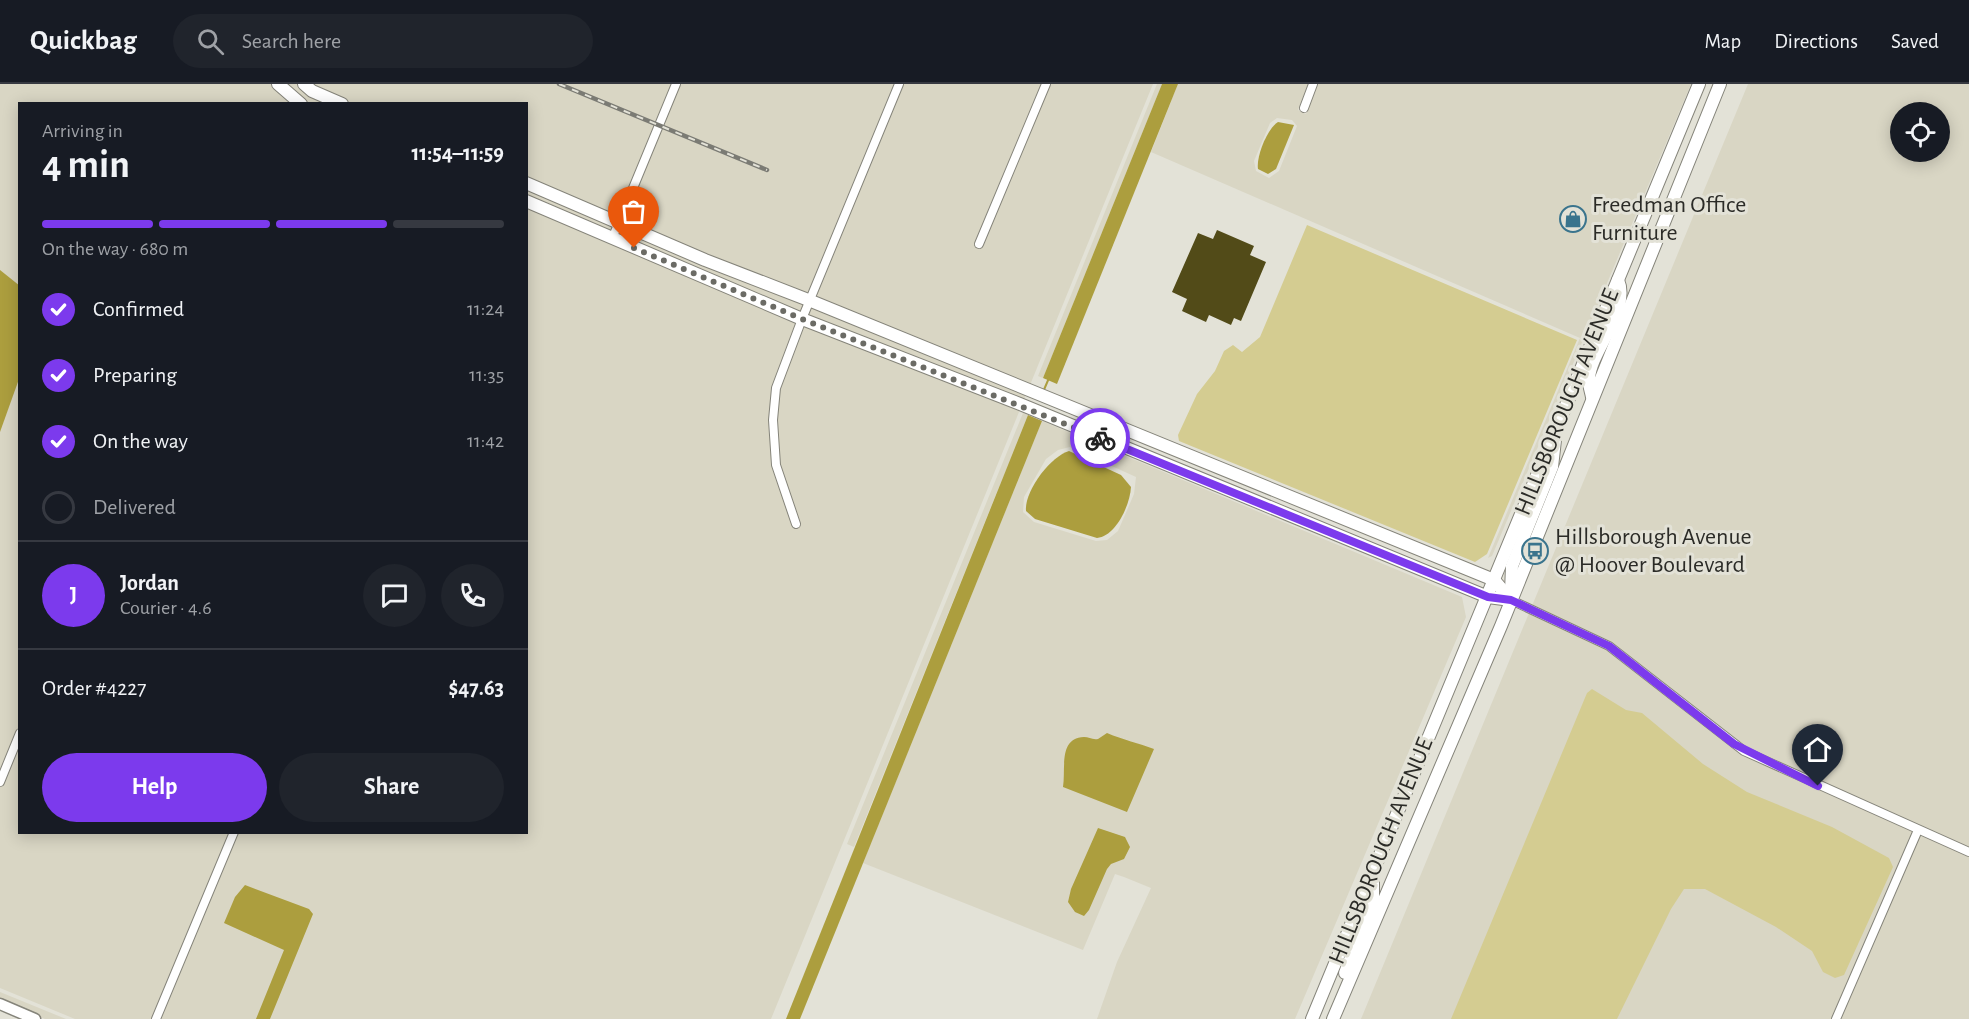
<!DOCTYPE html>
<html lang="en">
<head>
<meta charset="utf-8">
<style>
	:root { --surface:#171b24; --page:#20242c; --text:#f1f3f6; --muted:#9ea1a6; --line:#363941; --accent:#7c3aed }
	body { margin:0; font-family:"Alegreya Sans",sans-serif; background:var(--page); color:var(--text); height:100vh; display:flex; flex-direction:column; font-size:22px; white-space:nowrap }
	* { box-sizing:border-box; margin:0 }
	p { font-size:20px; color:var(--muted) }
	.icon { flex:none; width:33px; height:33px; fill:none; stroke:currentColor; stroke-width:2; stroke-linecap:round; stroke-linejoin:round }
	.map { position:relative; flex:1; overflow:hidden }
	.panel { position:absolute; left:18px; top:18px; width:510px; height:732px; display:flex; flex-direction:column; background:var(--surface); border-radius:0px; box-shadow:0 3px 15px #0003 }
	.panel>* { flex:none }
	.fabs { position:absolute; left:1890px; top:18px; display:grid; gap:12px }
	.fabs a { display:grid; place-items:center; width:60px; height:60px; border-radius:50%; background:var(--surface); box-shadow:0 3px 15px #0003; font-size:30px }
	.pin { position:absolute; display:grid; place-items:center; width:51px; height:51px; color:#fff; margin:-62px -26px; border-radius:50% 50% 50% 0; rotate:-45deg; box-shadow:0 0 6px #0007 }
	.pin .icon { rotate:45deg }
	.courier { position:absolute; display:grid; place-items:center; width:60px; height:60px; margin:-30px; border:4px solid #7c3aed; border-radius:50%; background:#fff; color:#222; box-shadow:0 2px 8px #0007 }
	.overview em { font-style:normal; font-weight:700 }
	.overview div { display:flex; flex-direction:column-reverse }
	.overview { display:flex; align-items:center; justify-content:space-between; height:102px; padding:0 24px }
	h1 { font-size:39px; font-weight:700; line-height:45px }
	.bar { display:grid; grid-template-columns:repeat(4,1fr); gap:9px 6px; align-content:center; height:72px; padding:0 24px }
	.bar i { height:8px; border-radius:4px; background:var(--line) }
	.bar .active { background:var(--accent) }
	.bar p { grid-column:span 4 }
	.line { display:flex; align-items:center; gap:15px; padding:0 24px; border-top:2px solid var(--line) }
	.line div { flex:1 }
	.round { display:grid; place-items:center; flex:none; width:63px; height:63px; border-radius:32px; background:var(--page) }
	ol { padding:0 24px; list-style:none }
	li { display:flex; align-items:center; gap:18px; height:66px }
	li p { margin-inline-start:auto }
	li .icon { padding:6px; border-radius:50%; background:var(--accent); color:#fff; stroke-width:4 }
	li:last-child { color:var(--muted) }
	li i { width:33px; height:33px; border:3px solid var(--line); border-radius:50% }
	.button { display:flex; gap:12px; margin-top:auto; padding:12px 24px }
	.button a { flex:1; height:69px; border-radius:36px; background:var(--accent); color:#fff; font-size:24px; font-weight:700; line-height:69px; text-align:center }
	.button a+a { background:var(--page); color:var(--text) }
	header { display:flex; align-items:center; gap:36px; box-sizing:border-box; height:84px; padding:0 30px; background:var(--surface); border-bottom:2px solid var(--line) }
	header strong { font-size:28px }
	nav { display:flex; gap:33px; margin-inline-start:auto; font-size:21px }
	.search { width:420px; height:54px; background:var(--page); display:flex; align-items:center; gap:15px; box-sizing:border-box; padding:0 21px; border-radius:33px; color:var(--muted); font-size:22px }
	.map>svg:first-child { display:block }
	.built { fill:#d9d6c4; fill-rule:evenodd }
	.green { fill:#d4cc91 }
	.water { fill:#ac9e3e }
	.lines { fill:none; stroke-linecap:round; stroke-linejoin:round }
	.stream { stroke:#ac9e3e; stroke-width:2 }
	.building { fill:#524b18 }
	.minor-casing { stroke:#85847a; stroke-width:10 }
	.tertiary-casing { stroke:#85847a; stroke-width:13 }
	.secondary-casing { stroke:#85847a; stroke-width:14 }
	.primary-casing { stroke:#85847a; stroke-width:14 }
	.minor { stroke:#fff; stroke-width:8 }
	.tertiary { stroke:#fff; stroke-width:10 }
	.secondary { stroke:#fff; stroke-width:12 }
	.primary { stroke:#fff; stroke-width:12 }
	.rail-casing { stroke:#7b7b74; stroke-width:4.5 }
	.rail { stroke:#e3e2d7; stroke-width:2; stroke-dasharray:7; stroke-linecap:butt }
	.done { stroke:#6b6b65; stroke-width:6; stroke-dasharray:0 10.8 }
	.route { stroke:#7c3aed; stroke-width:8 }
	.labels { text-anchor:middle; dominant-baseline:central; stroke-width:6; stroke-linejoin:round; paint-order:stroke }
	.poi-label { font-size:24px; fill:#2b2b27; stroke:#e3e2d7; text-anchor:start }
	.street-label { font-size:24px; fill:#2b2b27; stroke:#e3e2d7 }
</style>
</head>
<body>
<header>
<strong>Quickbag</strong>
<div class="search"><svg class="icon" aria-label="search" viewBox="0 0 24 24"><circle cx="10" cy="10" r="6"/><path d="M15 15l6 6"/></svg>Search here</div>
<nav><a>Map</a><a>Directions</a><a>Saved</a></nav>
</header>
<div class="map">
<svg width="1969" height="935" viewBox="0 0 1969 935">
	<rect width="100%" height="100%" fill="#e3e2d7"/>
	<!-- built -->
	<g class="built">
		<path d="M0,0H1153L771,935H75L0,904ZM20,20H526V748H20Z"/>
		<polygon points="1157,0 1162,0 1043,294 1038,292"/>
		<path d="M1178,0H1308L1298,26L1306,30L1318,0H1691L1492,472L1488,474L1580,254L1151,68ZM1277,34L1292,36L1297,42L1279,87L1269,94L1256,87L1254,77L1270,39Z"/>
		<path d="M1748,0H1969V935H1361ZM1900,28H1940V68H1900Z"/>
		<polygon points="1023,329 1028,331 854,763 847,760"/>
		<path d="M1042,337L1462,513L1466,533L1295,935H1097L1117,878L1151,804L1124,793L1115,790L1083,866L863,779ZM1070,363L1136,393L1134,410L1118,447L1107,456L1096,457L1034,438L1023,428L1024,413L1046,375L1058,366Z"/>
		<polygon points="0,908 66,935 45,935 0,916"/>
	</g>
	<!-- green -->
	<g class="green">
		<polygon points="1307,141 1577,256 1487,470 1475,478 1179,357 1178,351 1197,310 1215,287 1224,267 1233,261 1242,268 1260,253"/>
		<polygon points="1592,605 1626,626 1642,629 1703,680 1747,708 1832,743 1889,774 1893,783 1844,891 1835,894 1823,888 1812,867 1776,843 1705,805 1684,805 1671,825 1617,935 1451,935 1587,609"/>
	</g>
	<!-- water -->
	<g class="water">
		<polygon points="1162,0 1178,0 1057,300 1043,294"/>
		<path d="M1278,38L1294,41L1276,85L1268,90L1258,85C1256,73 1267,45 1278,38Z"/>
		<polygon points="0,186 20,202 19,295 0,348"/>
		<polygon points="1028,331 1042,337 800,935 786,935"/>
		<path d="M1069,367L1121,391L1131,403C1130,421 1116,452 1097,454L1035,435L1026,427C1024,407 1051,372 1069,367Z"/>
		<path d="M1107,649C1123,656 1139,659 1154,665L1127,728L1063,703C1066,685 1058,654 1084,653C1089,653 1092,656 1098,655Z"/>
		<polygon points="1098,744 1125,753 1130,763 1124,775 1111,780 1107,785 1089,826 1084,832 1075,828 1068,818 1071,805"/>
		<polygon points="245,801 309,825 313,830 270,935 256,935 284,866 224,839 235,813"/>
	</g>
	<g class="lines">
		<!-- stream -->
		<polyline class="stream" points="1043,308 1049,294"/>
	</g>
	<!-- building -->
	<polygon class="building" points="1217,146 1254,162 1250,171 1266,178 1241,237 1234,234 1231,241 1209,231 1206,238 1182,227 1187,215 1172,208 1198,149 1213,155"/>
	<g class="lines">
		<defs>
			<g id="minor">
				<polyline points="1304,24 1313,0"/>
				<polyline points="612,155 676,0"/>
				<polyline points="979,160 1046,0"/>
				<polyline points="796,440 776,381 773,336 776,304 802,235 899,0"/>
				<polyline points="1511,516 1609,562 1744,667 1969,768"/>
				<polyline points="0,698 20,649"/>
				<polyline points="156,935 234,748"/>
				<polyline points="1836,935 1918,746"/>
			</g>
			<polyline id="tertiary" points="0,920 35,935"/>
			<g id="secondary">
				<polyline points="278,0 301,20"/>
				<polyline points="304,0 312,7 342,20"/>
				<polyline points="526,99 705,176 811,217 1494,496 1511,516"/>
				<polyline points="526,117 802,235 1020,320 1488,513 1511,516"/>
			</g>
			<g id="primary">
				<path d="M1592,313C1591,307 1588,300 1589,294C1591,266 1631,226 1618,196"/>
				<polyline points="1511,508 1512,482 1552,383 1555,356"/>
				<polyline points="1345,889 1373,815 1373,792"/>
				<polyline points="1312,935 1699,0"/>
				<polyline points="1333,935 1501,542 1720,0"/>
			</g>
		</defs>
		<!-- minor casing -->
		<use href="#minor" class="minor-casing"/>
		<!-- tertiary casing -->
		<use href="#tertiary" class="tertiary-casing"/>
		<!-- secondary casing -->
		<use href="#secondary" class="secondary-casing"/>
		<!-- primary casing -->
		<use href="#primary" class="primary-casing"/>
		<!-- minor -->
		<use href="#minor" class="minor"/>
		<!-- tertiary -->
		<use href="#tertiary" class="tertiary"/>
		<!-- secondary -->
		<use href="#secondary" class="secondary"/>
		<!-- primary -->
		<use href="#primary" class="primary"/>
		<defs>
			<polyline id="rail" points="559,0 767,86"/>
		</defs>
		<!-- rail casing -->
		<use href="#rail" class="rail-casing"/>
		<!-- rail -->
		<use href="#rail" class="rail"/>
	</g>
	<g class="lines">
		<!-- done -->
		<polyline class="done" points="634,164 802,235 1100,354"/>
		<!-- route -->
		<polyline class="route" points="1100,354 1488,513 1511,516 1609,562 1734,660 1818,702"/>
	</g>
	<!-- icons -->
	<defs>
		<symbol id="shop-ring" viewBox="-11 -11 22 22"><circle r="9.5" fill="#e3e2d7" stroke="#3a748d" stroke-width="1.5"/><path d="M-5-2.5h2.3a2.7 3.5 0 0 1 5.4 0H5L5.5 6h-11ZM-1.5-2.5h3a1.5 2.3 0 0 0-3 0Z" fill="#3a748d"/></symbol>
		<symbol id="bus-ring" viewBox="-11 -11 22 22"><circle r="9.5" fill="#e3e2d7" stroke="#3a748d" stroke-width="1.5"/><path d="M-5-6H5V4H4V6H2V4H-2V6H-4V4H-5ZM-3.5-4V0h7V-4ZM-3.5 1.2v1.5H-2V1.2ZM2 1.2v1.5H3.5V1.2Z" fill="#3a748d"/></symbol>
	</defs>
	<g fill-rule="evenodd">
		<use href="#shop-ring" x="1558" y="120" width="30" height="30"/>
		<use href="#bus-ring" x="1520" y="452" width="30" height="30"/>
	</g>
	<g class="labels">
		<!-- poi labels -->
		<g class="poi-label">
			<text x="1592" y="121">Freedman Office<tspan x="1592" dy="28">Furniture</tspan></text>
			<text x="1555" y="453">Hillsborough Avenue<tspan x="1555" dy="28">@ Hoover Boulevard</tspan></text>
		</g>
		<!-- street labels -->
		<g class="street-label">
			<text transform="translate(1567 318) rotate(-68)">HILLSBOROUGH AVENUE</text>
			<text transform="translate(1381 767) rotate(-68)">HILLSBOROUGH AVENUE</text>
		</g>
	</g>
</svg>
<div class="fabs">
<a><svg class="icon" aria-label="locate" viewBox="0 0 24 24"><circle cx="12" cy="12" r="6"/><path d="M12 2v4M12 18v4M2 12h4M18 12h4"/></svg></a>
</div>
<div class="pin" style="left:634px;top:164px;background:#ea580c"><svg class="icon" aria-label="bag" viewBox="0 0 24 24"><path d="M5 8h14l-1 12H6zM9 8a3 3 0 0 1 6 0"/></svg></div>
<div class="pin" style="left:1818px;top:702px;background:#1f2937"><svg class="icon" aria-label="home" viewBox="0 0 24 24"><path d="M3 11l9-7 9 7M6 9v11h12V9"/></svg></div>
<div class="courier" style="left:1100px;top:354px"><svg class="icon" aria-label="bike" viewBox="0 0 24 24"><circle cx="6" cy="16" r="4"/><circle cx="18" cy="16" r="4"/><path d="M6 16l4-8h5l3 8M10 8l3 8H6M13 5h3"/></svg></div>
<section class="panel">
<div class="overview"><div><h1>4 min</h1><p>Arriving in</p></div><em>11:54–11:59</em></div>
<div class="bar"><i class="active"></i><i class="active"></i><i class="active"></i><i></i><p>On the way · 680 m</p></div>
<ol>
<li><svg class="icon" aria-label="check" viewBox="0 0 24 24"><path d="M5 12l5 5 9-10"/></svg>Confirmed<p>11:24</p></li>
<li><svg class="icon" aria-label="check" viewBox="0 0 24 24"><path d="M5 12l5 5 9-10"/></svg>Preparing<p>11:35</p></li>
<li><svg class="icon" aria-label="check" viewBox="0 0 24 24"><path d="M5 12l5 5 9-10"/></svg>On the way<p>11:42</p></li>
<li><i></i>Delivered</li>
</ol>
<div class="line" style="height:108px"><b class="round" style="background:var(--accent);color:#fff">J</b><div><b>Jordan</b><p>Courier · 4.6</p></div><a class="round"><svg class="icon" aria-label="chat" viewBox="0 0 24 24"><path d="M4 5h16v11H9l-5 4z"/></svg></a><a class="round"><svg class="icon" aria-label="phone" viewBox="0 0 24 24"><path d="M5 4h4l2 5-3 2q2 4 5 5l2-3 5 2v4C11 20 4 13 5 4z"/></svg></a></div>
<div class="line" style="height:78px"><div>Order #4227</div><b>$47.63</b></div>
<div class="button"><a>Help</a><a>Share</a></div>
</section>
</div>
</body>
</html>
